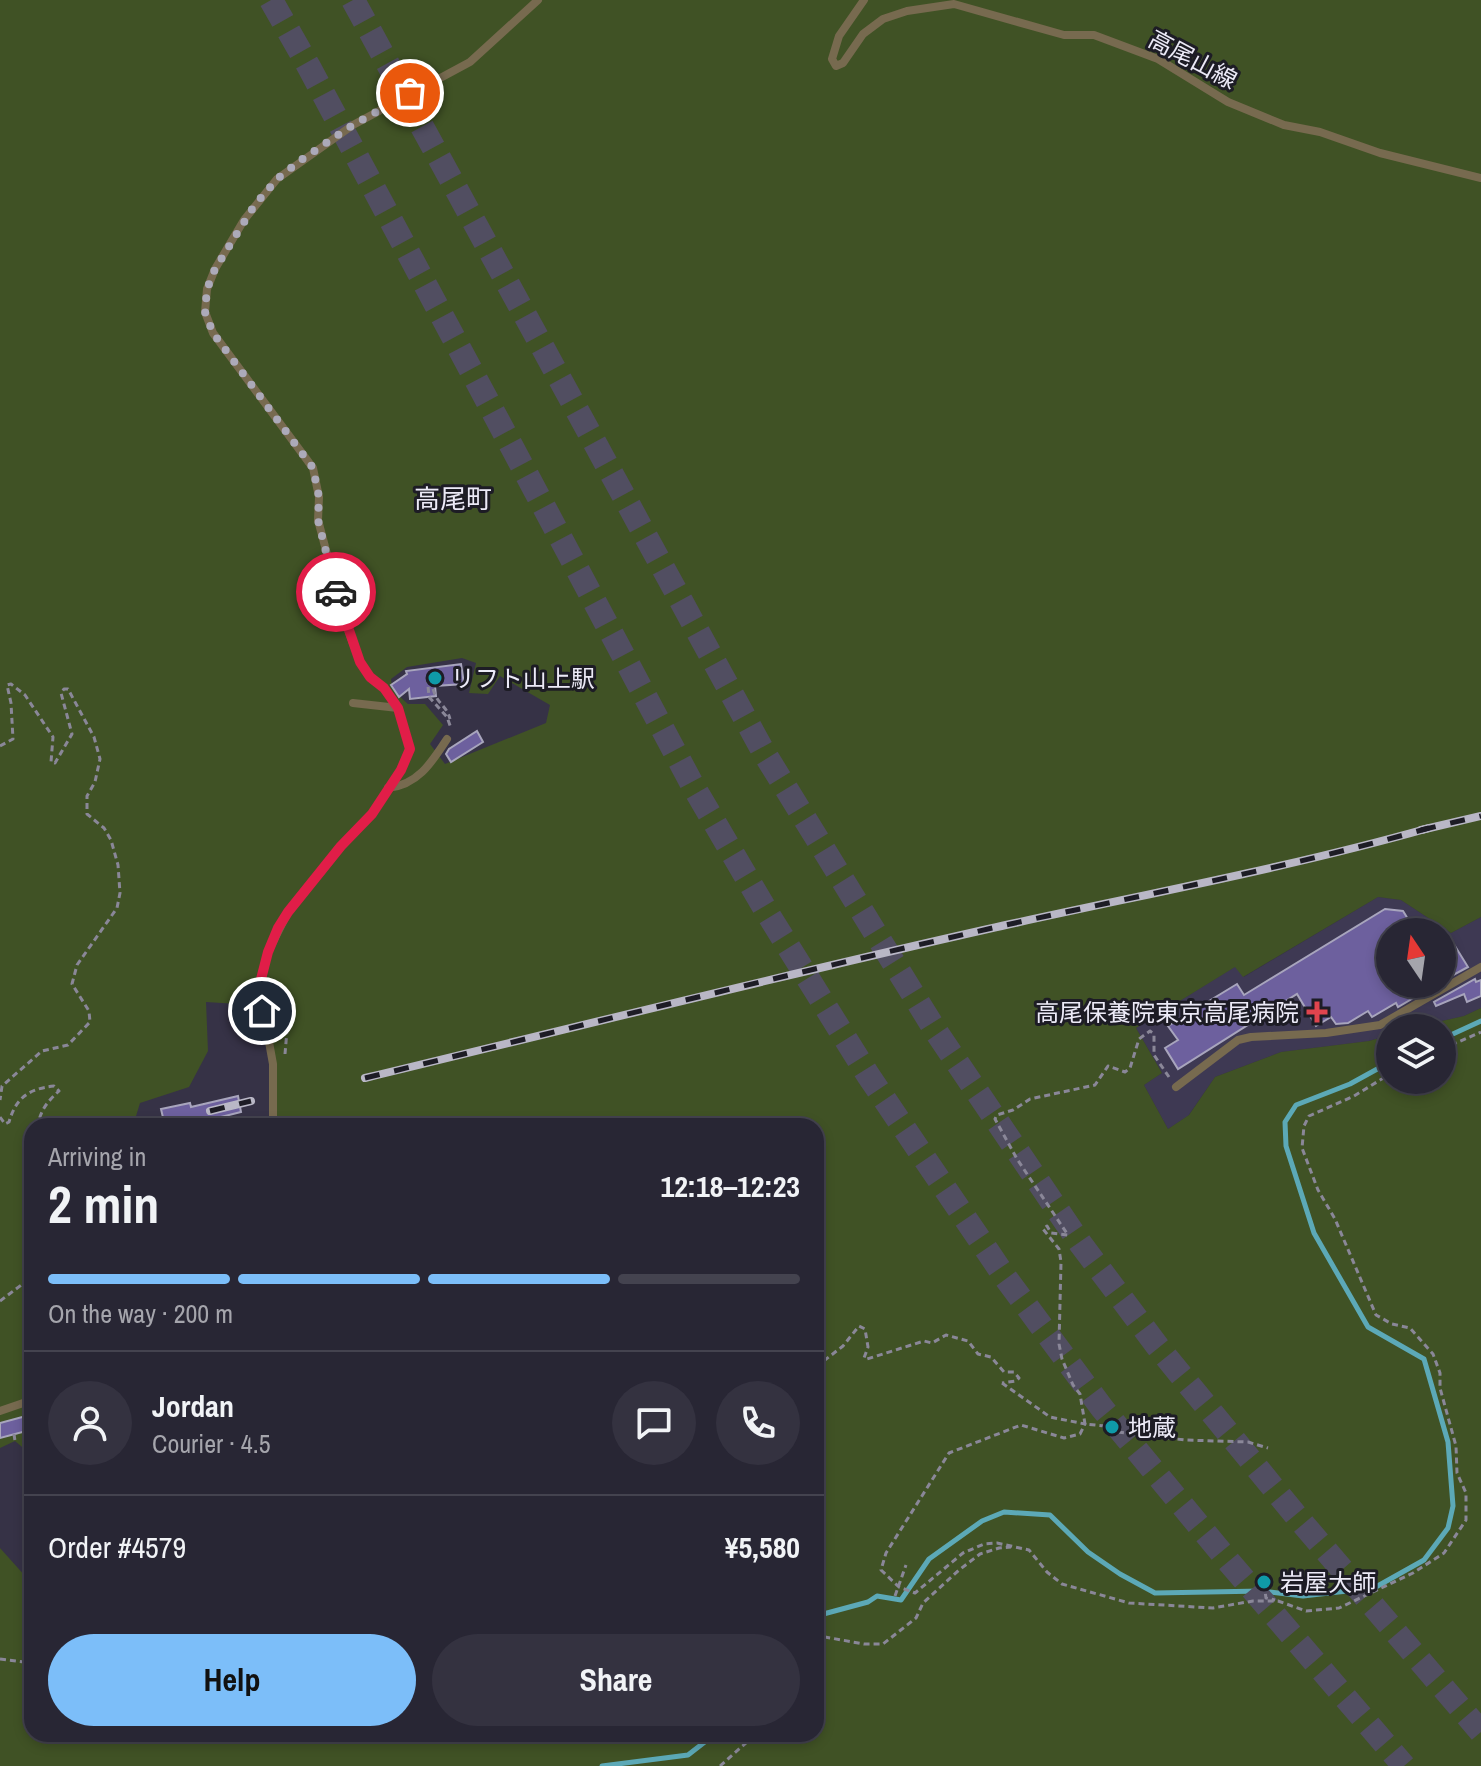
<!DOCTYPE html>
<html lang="en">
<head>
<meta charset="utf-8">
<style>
	:root { --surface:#282634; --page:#343240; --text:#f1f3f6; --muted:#a5a5ac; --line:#44434f; --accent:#7cbef9 }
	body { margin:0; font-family:"Archivo Narrow","Noto Sans JP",sans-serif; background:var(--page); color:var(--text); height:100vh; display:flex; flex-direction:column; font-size:30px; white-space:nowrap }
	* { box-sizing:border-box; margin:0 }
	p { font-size:26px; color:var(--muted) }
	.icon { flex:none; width:44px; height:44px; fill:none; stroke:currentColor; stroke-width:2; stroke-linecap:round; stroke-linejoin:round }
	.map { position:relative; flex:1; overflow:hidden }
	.panel { position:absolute; left:24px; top:1118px; width:800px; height:624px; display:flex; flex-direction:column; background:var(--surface); border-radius:24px; box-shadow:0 4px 12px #0003,0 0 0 2px var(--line) }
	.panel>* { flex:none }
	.needle { width:52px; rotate:347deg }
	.buttons { position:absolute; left:1376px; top:918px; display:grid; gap:16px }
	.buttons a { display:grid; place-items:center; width:80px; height:80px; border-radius:50%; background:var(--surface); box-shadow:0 4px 12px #0003,0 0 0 2px var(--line); font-size:40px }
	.pin { position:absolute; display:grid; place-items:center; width:68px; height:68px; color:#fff; margin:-34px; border:4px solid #fff; border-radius:50%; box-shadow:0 2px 8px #0007 }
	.courier { position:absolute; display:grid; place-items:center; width:80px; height:80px; margin:-40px; border:6px solid #e11d48; border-radius:50%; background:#fff; color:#222; box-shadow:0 2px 10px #0007 }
	.headline em { font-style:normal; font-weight:800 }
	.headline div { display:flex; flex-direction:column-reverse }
	.headline { display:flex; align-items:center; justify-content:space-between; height:136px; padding:0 24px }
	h1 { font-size:52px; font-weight:800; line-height:60px }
	.bar { display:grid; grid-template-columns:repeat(4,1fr); gap:12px 8px; align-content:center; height:96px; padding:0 24px }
	.bar i { height:10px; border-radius:6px; background:var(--line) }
	.bar .current { background:var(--accent) }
	.bar p { grid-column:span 4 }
	.line { display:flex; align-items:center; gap:20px; padding:0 24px; border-top:2px solid var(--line) }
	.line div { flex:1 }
	.round { display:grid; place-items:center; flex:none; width:84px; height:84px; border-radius:42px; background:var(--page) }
	.action { display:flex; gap:16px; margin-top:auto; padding:16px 24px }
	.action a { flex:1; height:92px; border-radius:48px; background:var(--accent); color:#111; font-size:32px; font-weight:800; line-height:92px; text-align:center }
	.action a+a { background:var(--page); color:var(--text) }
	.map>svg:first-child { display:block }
	.built { fill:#3e3953; fill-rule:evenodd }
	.green { fill:#405225; fill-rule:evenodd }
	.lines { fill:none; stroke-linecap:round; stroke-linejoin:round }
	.stream { stroke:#5ca9b7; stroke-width:5 }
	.building { fill:#6d609e; stroke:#a8a5bd; stroke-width:2 }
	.motorway-tunnel { stroke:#514e61; stroke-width:24; stroke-dasharray:24 12; stroke-linecap:butt }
	.path { stroke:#8a8798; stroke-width:3; stroke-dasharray:6 4; stroke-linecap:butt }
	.service { stroke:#776a4f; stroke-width:8 }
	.rail-casing { stroke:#b9b7c6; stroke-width:8 }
	.rail { stroke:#1d1c25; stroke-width:5; stroke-dasharray:15; stroke-linecap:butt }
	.done { stroke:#acaab9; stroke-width:8; stroke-dasharray:0 14.4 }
	.route { stroke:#e11d48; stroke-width:10 }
	.culture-dot { fill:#0f9aa8; stroke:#1d1c25; stroke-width:3 }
	.health-dot { fill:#e0444e; stroke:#1d1c25; stroke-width:3 }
	.labels { text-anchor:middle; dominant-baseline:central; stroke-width:6; stroke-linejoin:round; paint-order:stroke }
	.street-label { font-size:24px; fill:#eceaf7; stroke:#1d1c25 }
	.poi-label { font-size:24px; fill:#eceaf7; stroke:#1d1c25; text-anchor:start }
	.neighbourhood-label { font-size:26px; fill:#eceaf7; stroke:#1d1c25 }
</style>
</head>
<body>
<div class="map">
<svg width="1481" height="1766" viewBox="0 0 1481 1766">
	<rect width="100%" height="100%" fill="#363246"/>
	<!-- built -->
	<path class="built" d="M1378,897L1401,900L1451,933L1481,917V1008L1464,1016L1411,1028H1390V1035L1369,1041L1281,1052L1215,1077L1188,1116L1168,1129L1144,1085L1162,1073L1136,1028L1236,966L1244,977ZM1390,932H1442V984H1390Z"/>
	<!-- green -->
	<path class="green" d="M0,0H1481V917L1451,933L1401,900L1378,897L1243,977L1235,967L1136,1028L1162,1073L1144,1085L1168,1129L1189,1115L1215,1077L1281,1052L1369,1041L1390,1035V1080H1442V1028H1411L1464,1016L1481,1008V1766H0V1548L26,1577L32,1576V1734H816V1126H270L275,1085L272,1025L238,1004L206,1002L208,1051L189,1087L140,1103L133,1126H32V1451L28,1452L15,1441L0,1448ZM462,658L476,663L469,693L488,694L500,676L550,705L546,723L445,764L430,744L443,725L425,704H408C400,697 391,689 391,679L407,667Z"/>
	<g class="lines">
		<!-- stream -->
		<g class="stream">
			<polyline points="1442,1039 1481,1021"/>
			<polyline points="816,1616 868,1602 877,1596 901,1600 929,1559 982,1521 1004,1512 1050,1515 1088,1552 1120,1574 1155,1593 1262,1591 1303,1596 1374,1588 1424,1560 1448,1528 1453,1506 1448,1442 1424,1359 1368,1327 1314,1233 1286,1146 1285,1122 1296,1105 1350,1084 1390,1062"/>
			<polyline points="602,1766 688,1755 715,1734"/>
		</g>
	</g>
	<!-- building -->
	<g class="building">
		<polygon points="461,664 464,684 435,686 436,696 410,699 409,689 399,697 391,685 407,674 406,671"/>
		<polygon points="477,731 483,742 451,762 446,754 449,749"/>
		<polygon points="1385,909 1403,911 1416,932 1390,932 1390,984 1437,984 1398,1007 1396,1003 1372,1017 1368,1011 1348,1023 1336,1024 1331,1017 1316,1026 1297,994 1178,1069 1165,1048 1178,1040 1168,1026 1237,984 1244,995"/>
		<polygon points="1450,938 1468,967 1442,981 1442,943"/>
		<polygon points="1475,979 1476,982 1481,980 1481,996 1467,1002 1464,994 1436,1006 1434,1002"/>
		<polygon points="238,1096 241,1112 197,1123 198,1126 165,1126 161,1109 190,1103 191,1107"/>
		<polygon points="26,1416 30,1430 0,1438 0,1423"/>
	</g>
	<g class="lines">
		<!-- motorway-tunnel -->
		<g class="motorway-tunnel">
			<polyline points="271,0 309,67 692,784 768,914 868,1075 1005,1277 1102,1408 1229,1562 1404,1766"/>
			<polyline points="353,0 763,751 937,1033 1080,1243 1158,1347 1298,1518 1481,1732"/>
		</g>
		<!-- path -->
		<g class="path">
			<polyline points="434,673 427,674 429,697 447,717 451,728"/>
			<path d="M435,682H432C434,704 446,703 450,719"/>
			<polyline points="0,746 13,739 11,703 7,685 11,684 25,695 53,737 51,762 55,763 72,734 61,693 64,689 68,689 94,737 100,759 95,782 87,796 87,814 104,828 111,840 118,865 120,893 117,908 77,965 72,984 89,1011 90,1022 68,1045 42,1051 2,1086 0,1100"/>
			<polyline points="1442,1049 1481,1032"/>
			<polyline points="285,1054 287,1030"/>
			<polyline points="1169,1077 1154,1055 1154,1034 1150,1031 1139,1039 1130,1068 1125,1072 1108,1066 1095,1085 1030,1099 1013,1110 997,1115 995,1119 1017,1159 1068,1235 1051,1233 1047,1226 1043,1229 1059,1249 1061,1262 1059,1344 1062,1359 1073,1385 1080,1394 1085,1424 1105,1426 1117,1432 1185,1440 1248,1442 1268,1448"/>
			<path d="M0,1117L5,1124L9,1122C16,1098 28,1089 54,1086L59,1091C48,1101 40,1110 38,1126"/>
			<polyline points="0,1301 32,1277"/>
			<polyline points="816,1367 843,1346 859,1326 865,1329 868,1347 864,1358 867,1359 924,1341 932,1343 946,1335 968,1341 978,1354 991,1357 1004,1372 1014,1372 1019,1378 1016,1381 1002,1383"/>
			<polyline points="1002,1383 1050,1417 1085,1424 1080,1434 1064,1438 1021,1425 949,1453 886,1553 881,1570 899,1587 915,1593 963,1553 984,1544 997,1543 1029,1550 1047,1572 1062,1584 1129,1603 1213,1608 1253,1601 1278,1601 1306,1611 1339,1608 1413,1573 1444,1553 1466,1520 1466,1493 1457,1473 1456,1446 1440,1388 1440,1373 1433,1354 1410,1328 1392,1324 1376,1315 1335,1219 1318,1190 1302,1148 1304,1126 1309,1116 1354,1096 1390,1074"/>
			<polyline points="14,1434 15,1441"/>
			<polyline points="1264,1584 1266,1598 1275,1600"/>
			<polyline points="895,1596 906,1565"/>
			<polyline points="816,1643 825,1637 864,1644 883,1644 916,1618 923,1603 959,1570 980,1554 999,1548 1011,1547"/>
			<polyline points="0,1659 32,1663"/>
			<polyline points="720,1766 756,1734"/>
		</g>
		<!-- service -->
		<g class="service">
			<polyline points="864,0 839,36 832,59 836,66 843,63 863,34 883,19 907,11 954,4 1064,35 1094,35 1158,59 1228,102 1284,125 1320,132 1380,153 1481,178"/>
			<polyline points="353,703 398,708"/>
			<path d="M388,788C418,785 432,762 447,739"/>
			<polyline points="1176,1087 1238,1040 1251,1037 1326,1033 1380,1025 1481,967"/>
			<polyline points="273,1126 273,1064 259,987 268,952 288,912 341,846 372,814 401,770 410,749 398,708 384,688 370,677 360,662 345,622 318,520 319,497 313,468 213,333 205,312 207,289 215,269 244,220 277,179 353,125 470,62 538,0"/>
			<polyline points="0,1411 32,1400"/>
		</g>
		<defs>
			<g id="rail">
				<polyline points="1421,830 1481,816"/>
				<path d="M365,1078C572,1028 779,976 988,929C1135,896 1284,869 1429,828"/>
				<polyline points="210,1111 251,1101"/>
			</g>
		</defs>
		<!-- rail casing -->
		<use href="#rail" class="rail-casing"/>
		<!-- rail -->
		<use href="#rail" class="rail"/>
	</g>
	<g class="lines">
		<!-- done -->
		<polyline class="done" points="336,592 318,520 319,497 313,468 213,333 205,312 207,289 215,269 254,206 277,179 301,160 353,125 410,93"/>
		<!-- route -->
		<polyline class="route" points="262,1011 259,987 268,952 278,928 288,912 341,846 372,814 401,770 410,749 398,708 384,688 370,677 360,662 336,592"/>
	</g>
	<!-- markers -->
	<g class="culture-dot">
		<circle cx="435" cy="678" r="8"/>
		<circle cx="1112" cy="1427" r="8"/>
		<circle cx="1264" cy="1582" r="8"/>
	</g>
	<path class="health-dot" d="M1313 1000h8v8h8v8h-8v8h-8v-8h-8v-8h8z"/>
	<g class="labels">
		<!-- street labels -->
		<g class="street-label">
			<text transform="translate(1193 59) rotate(28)">高尾山線</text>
		</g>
		<!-- poi labels -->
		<g class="poi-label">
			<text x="451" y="678">リフト山上駅</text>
			<text x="1299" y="1012" text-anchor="end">高尾保養院東京高尾病院</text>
			<text x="1128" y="1427">地蔵</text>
			<text x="1280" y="1582">岩屋大師</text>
		</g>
		<!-- neighbourhood labels -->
		<g class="neighbourhood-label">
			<text x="453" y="498">高尾町</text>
		</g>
	</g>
</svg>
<div class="buttons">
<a><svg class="needle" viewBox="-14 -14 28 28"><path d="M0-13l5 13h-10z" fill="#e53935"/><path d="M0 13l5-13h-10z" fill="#a5a5ac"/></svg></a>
<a><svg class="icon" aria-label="layers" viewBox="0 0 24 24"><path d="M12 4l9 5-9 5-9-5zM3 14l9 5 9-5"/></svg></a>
</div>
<div class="pin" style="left:410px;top:93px;background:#ea580c"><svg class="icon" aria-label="bag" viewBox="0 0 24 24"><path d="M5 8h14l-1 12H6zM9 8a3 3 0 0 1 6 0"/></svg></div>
<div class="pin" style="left:262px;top:1011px;background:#1f2937"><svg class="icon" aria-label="home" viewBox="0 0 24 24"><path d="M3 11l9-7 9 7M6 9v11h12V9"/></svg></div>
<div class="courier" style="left:336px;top:592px"><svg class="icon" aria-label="car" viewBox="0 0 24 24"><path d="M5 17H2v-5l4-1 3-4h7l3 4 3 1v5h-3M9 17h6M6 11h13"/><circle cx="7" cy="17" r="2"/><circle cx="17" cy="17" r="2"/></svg></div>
<section class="panel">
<div class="headline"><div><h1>2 min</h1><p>Arriving in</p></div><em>12:18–12:23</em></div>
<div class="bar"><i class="current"></i><i class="current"></i><i class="current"></i><i></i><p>On the way · 200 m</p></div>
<div class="line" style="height:144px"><a class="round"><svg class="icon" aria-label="person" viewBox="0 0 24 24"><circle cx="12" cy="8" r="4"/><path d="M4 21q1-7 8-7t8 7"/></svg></a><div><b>Jordan</b><p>Courier · 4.5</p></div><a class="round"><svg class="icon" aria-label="chat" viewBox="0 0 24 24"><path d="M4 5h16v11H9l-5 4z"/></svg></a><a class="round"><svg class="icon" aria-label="phone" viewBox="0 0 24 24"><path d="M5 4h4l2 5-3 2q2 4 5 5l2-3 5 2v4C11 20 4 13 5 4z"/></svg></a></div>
<div class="line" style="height:104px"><div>Order #4579</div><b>¥5,580</b></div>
<div class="action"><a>Help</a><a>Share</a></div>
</section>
</div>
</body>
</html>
